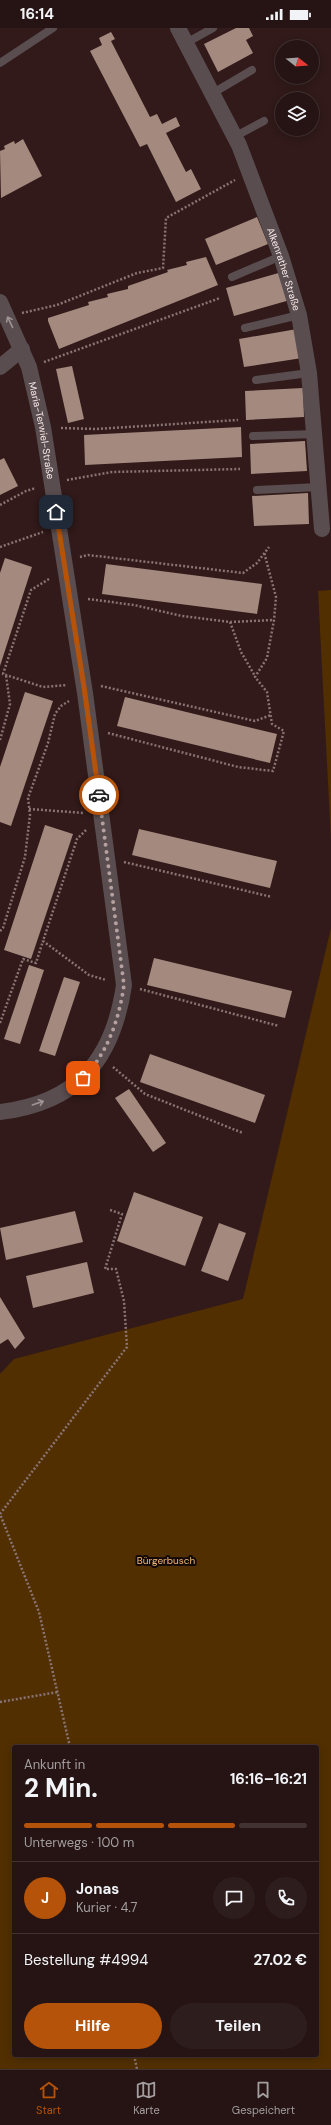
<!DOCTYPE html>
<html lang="de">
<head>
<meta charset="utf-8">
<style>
	:root { --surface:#251413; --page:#2d1d1c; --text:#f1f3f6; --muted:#a39ea0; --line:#423333; --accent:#b45309 }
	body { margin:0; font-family:"DM Sans",sans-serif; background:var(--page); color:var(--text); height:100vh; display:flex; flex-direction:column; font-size:15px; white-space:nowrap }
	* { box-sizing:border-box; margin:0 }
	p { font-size:13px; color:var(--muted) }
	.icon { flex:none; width:22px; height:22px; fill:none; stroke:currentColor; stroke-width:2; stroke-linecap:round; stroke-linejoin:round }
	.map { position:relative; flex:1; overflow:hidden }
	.drawer { position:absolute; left:12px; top:1717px; width:307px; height:312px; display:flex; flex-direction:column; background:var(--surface); border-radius:4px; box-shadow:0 2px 10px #0003,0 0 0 1px var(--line) }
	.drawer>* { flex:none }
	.needle { width:26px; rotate:107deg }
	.fabs { position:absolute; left:275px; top:12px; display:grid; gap:8px }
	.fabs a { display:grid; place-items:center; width:44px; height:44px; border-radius:50%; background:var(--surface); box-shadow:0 2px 10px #0003,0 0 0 1px var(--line); font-size:20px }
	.pin { position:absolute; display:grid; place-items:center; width:34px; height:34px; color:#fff; margin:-17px; border-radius:8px; box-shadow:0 2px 6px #0006 }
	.courier { position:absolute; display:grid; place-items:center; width:40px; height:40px; margin:-20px; border:3px solid #b45309; border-radius:50%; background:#fff; color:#222; box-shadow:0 1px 5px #0007 }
	.summary em { font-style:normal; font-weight:700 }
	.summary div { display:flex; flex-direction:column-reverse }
	.summary { display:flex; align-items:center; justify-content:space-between; height:68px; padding:0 12px }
	h1 { font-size:26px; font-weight:700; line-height:30px }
	.bar { display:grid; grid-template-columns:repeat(4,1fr); gap:6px 4px; align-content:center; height:48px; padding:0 12px }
	.bar i { height:5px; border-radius:3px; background:var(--line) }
	.bar .current { background:var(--accent) }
	.bar p { grid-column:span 4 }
	.line { display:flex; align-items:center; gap:10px; padding:0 12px; border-top:1px solid var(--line) }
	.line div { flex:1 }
	.round { display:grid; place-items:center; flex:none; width:42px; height:42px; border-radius:21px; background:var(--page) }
	.primary-button { display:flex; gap:8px; margin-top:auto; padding:8px 12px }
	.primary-button a { flex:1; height:46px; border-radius:24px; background:var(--accent); color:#fff; font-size:16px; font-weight:700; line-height:46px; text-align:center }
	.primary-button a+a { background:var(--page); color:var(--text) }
	.status { display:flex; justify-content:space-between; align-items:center; height:28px; padding:0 20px; background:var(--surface); direction:ltr }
	.status svg { height:11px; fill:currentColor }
	.tabs { display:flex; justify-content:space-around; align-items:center; height:56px; border-top:1px solid var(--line); background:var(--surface); font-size:11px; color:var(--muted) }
	.tabs a { display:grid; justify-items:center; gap:2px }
	.tabs .current { color:var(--accent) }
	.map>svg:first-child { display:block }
	.green { fill:#512f00; fill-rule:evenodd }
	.building { fill:#a48a7e }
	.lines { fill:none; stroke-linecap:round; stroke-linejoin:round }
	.path { stroke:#897473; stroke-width:2.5; stroke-dasharray:2 2; stroke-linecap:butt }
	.service { stroke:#594d50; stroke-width:8 }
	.minor { stroke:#594d50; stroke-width:16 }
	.oneway { stroke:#a19394 }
	.done { stroke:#b3a09f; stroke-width:4; stroke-dasharray:0 7.2 }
	.route { stroke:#b45309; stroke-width:5 }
	.labels { text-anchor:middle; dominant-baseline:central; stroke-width:4; stroke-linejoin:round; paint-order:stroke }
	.street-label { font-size:10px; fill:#f9e8e7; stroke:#120807 }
	.park-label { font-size:10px; fill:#f3b674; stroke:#120807 }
</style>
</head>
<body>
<div class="status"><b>16:14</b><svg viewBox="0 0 49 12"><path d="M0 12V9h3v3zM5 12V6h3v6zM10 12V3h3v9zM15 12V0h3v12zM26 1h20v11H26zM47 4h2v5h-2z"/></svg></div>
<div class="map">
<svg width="331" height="2041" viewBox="0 0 331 2041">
	<rect width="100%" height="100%" fill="#311a19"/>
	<!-- green -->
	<g class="green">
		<polygon points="331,562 331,812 318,563"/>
		<path d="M331,900V2041H0V1346L14,1331L243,1271ZM14,1719H317V2027H14Z"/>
	</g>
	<!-- building -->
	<g class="building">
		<polygon points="236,0 249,0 253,8 246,12 253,25 218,44 204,16"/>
		<polygon points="111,4 115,11 111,13 150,89 157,86 162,96 176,89 180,98 166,105 186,144 191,141 201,161 176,174 147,116 140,119 90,23 102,17 99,10"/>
		<polygon points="23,111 42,148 1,170 0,123 5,121 4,118 14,113 15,116"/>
		<polygon points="257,189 268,216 216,237 205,211"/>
		<polygon points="206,229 218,257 59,321 48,293 48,290 89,277 88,274 108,269 107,266 128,261 128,258 168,244 167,242 187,237 186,234"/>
		<polygon points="282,244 290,272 234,288 226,260"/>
		<polygon points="297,301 302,330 244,339 239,311"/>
		<polygon points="72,338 84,391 68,395 56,341"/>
		<polygon points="303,360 304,389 246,392 245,363"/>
		<polygon points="241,399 242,429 85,437 84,407"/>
		<polygon points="305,413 307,443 251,446 250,416"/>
		<polygon points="4,430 18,458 0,467 0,432"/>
		<polygon points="308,465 309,496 254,498 252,468"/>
		<polygon points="5,530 32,539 0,638 0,545"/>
		<polygon points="106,536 262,556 257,586 102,566"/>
		<polygon points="25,664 53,673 11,798 0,794 0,739"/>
		<polygon points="125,669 277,706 270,735 117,698"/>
		<polygon points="45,797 73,806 31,931 4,922"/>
		<polygon points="139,801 277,833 270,860 132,827"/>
		<polygon points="154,930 292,963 285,990 147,957"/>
		<polygon points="29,937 44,942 20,1016 4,1011"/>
		<polygon points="64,949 80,954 55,1028 39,1023"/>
		<polygon points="150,1026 265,1067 255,1095 140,1054"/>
		<polygon points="129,1061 166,1115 153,1124 115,1070"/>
		<polygon points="134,1164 203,1189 185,1238 117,1213"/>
		<polygon points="75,1183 83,1214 6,1232 0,1200"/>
		<polygon points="219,1195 246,1205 228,1253 201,1243"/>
		<polygon points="87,1234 94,1265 33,1280 26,1248"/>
		<polygon points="0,1269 25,1310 15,1321 8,1311 0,1316"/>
	</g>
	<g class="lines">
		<!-- path -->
		<g class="path">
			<polyline points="22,285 57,277 137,245 163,240 166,190 235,152"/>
			<polyline points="44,334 220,270"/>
			<polyline points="61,400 96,401 238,392"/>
			<polyline points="67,452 112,444 240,441"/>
			<polyline points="0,477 26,463 36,460"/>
			<polyline points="0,519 43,504"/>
			<polyline points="80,529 88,527 243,545 257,535 269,519"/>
			<polyline points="49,551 31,562 3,646 43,659 67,657"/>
			<polyline points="88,571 134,577 182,588 230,594 274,592"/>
			<polyline points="230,594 241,624 255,648"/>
			<polyline points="101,658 255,693 271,687"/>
			<polyline points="108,705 238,739 273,743 284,703 272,696 267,664 255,649 267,630 274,592 276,569 264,524"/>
			<polyline points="0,712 10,676 6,647"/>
			<polyline points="29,781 84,785"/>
			<polyline points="86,802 77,811 43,913 89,947 106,952"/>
			<polyline points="124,834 272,869"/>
			<polyline points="0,903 3,900 25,829 30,787 28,770 48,715 55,686 61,678 69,673"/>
			<polyline points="140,961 279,998"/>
			<polyline points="0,995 23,931 36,935 43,913"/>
			<polyline points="113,1039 145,1066 243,1105"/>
			<polyline points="0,1674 58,1664"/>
			<polyline points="70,1719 39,1584 0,1486 127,1319 124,1273 116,1241 105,1241 122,1186 110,1182"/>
			<polyline points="134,2027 137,2041"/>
		</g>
		<!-- service -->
		<g class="service">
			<polyline points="186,15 213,0"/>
			<polyline points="0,35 53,0"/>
			<polyline points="213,65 252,42"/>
			<polyline points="234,109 264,93"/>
			<polyline points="232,249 281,228"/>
			<polyline points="245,300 299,287"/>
			<polyline points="256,352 309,345"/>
			<polyline points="253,408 315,406"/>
			<polyline points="257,462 319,459"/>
		</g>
		<!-- minor -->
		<g class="minor">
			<path id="s1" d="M178,0L239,117L281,228L299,287L309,345L322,501"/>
			<path id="s2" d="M0,274L29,339L43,399L85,665L124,957C113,1032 77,1075 0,1084"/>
			<polyline points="0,339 22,321"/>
		</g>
	</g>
	<!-- one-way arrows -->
	<defs><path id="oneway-shaft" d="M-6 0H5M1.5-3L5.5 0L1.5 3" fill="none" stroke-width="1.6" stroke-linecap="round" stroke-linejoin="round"/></defs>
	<g class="oneway">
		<use href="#oneway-shaft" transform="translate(10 294) rotate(-115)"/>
		<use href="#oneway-shaft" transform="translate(38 1075) rotate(-19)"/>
	</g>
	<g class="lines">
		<!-- done -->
		<path class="done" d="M83,1050C108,1025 119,991 124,957L99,767"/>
		<!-- route -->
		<polyline class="route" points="56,484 84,659 99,767"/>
	</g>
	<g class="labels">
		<!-- street labels -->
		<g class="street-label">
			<text stroke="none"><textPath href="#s1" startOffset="264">Alkenrather Straße</textPath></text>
			<text stroke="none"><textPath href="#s2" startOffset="136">Maria-Terwiel-Straße</textPath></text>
		</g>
		<!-- park labels -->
		<g class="park-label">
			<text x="166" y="1532">Bürgerbusch</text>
		</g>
	</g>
</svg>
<div class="fabs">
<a><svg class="needle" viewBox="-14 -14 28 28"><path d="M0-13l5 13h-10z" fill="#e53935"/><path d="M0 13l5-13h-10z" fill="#a39ea0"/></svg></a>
<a><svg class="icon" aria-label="layers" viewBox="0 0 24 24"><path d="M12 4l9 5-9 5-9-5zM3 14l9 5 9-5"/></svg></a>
</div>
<div class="pin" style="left:83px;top:1050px;background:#ea580c"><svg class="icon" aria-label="bag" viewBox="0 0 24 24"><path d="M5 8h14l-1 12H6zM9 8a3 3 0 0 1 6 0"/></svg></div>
<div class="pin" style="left:56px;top:484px;background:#1f2937"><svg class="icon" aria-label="home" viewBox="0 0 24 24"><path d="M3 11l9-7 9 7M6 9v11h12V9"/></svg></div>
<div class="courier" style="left:99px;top:767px"><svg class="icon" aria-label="car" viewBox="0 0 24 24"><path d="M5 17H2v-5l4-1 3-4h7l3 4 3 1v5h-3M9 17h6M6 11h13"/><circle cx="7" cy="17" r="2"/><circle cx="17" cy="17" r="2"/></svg></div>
<section class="drawer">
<div class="summary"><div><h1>2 Min.</h1><p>Ankunft in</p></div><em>16:16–16:21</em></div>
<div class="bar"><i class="current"></i><i class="current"></i><i class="current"></i><i></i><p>Unterwegs · 100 m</p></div>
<div class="line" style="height:72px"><b class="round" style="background:var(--accent);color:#fff">J</b><div><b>Jonas</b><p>Kurier · 4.7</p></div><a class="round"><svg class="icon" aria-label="chat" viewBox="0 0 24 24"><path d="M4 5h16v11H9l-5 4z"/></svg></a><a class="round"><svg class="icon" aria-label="phone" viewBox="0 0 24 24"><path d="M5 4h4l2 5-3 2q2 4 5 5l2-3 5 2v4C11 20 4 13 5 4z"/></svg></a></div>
<div class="line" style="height:52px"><div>Bestellung #4994</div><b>27.02 €</b></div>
<div class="primary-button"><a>Hilfe</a><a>Teilen</a></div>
</section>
</div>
<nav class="tabs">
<a class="current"><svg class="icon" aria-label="home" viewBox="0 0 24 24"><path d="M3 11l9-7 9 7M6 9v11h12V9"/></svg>Start</a>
<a><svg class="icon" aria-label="map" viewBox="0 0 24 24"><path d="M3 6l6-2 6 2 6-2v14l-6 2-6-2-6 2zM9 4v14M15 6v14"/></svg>Karte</a>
<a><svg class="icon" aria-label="saved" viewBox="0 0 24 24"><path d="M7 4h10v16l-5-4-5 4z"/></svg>Gespeichert</a>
</nav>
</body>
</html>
